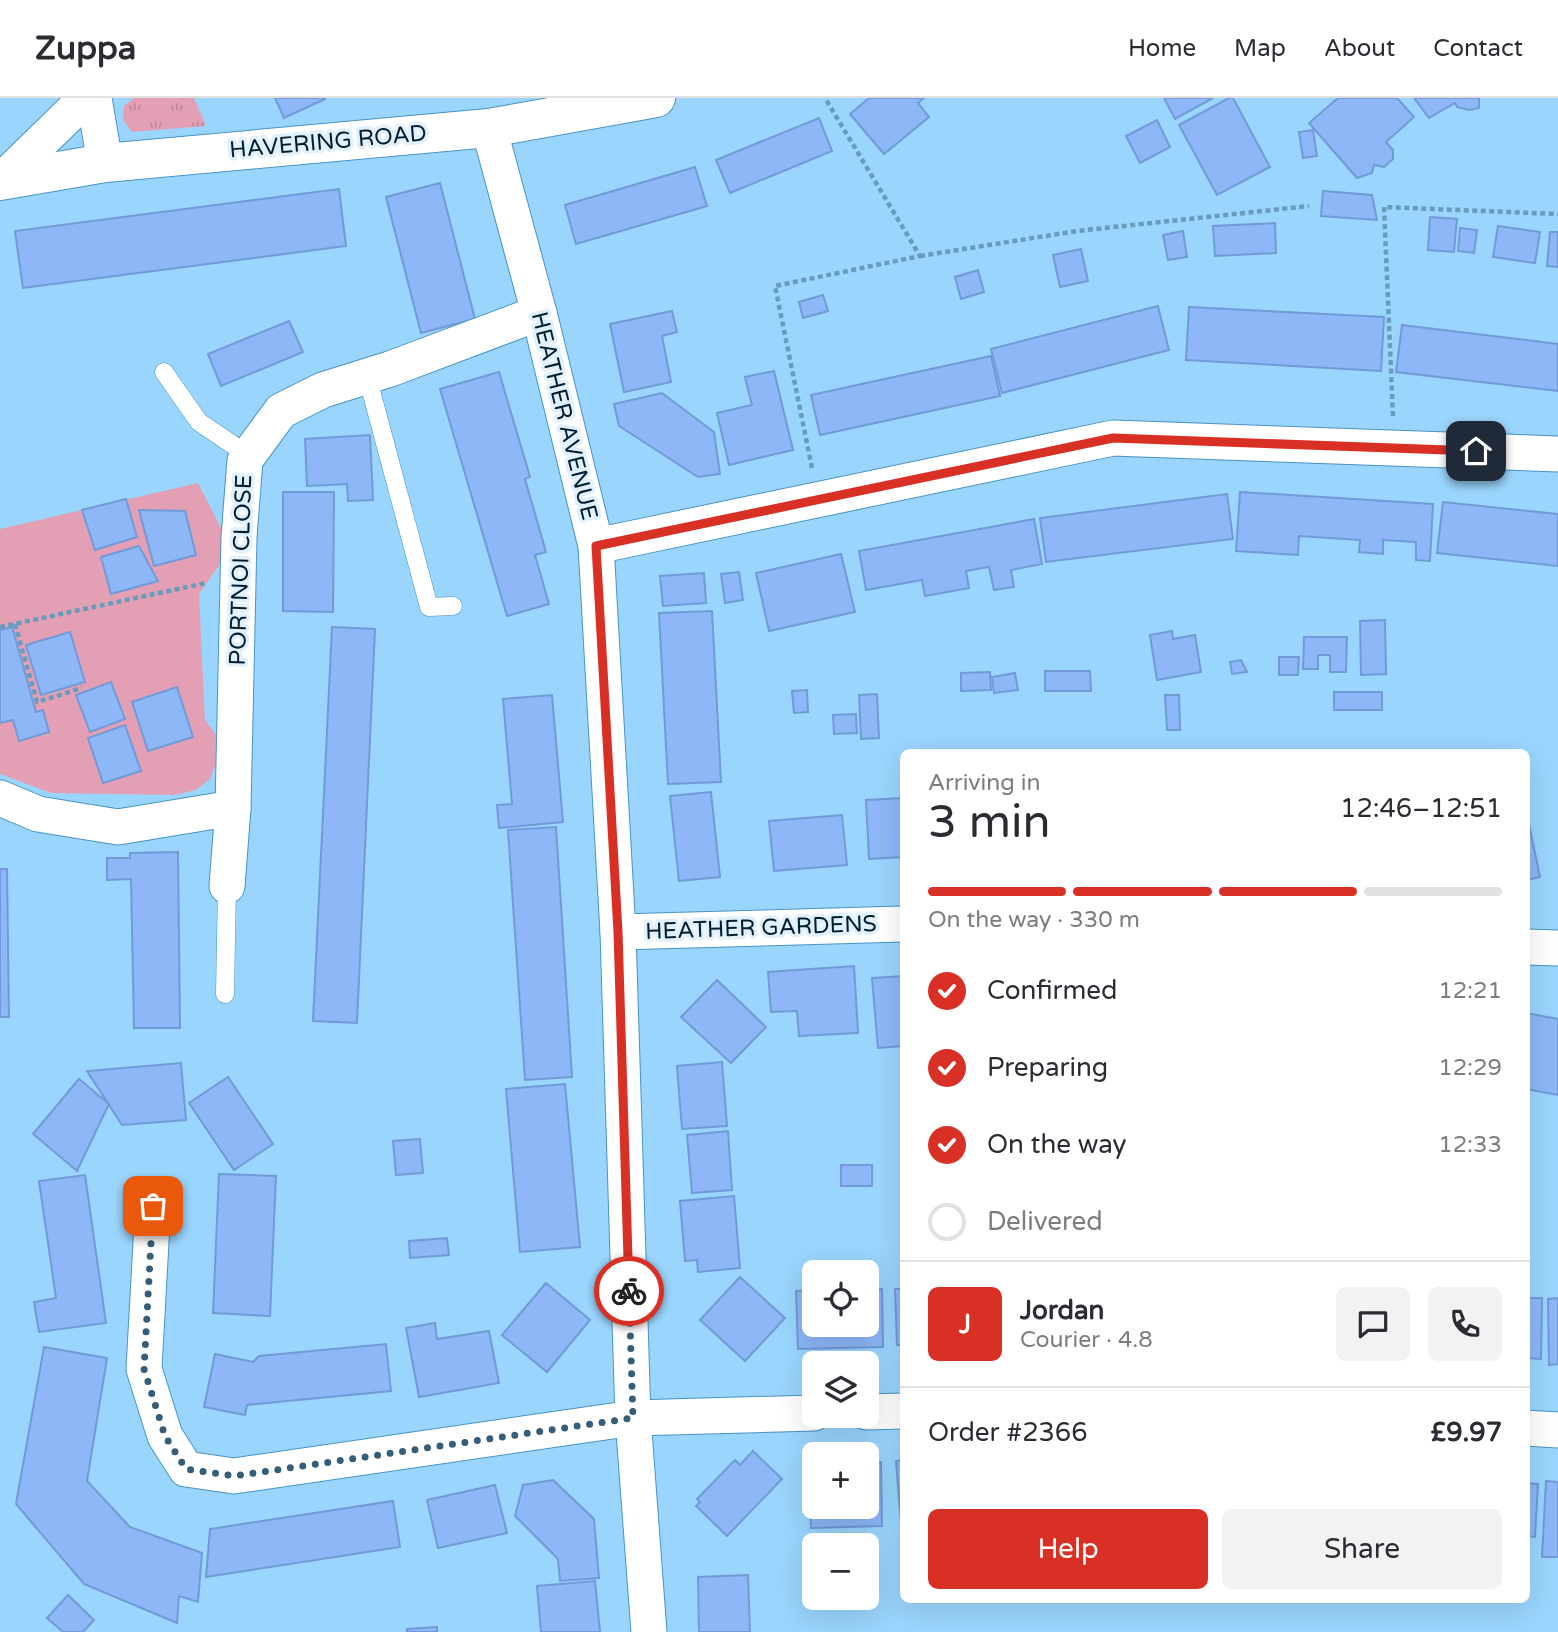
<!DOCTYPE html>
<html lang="en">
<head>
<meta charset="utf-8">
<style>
	:root { --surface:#fff; --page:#f2f2f3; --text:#2b2b33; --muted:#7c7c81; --line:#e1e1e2; --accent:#d93025 }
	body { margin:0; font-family:"Varela Round",sans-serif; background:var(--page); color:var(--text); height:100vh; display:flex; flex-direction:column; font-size:26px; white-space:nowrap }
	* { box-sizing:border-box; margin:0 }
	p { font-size:23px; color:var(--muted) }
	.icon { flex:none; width:38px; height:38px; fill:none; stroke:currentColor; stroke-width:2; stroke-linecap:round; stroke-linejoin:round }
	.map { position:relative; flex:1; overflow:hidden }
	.drawer { position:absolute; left:900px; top:651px; width:630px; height:854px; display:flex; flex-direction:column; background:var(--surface); border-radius:10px; box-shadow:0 7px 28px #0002 }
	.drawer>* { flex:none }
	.tools { position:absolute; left:802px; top:1162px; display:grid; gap:14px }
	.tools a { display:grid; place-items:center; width:77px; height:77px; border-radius:10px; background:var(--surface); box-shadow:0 7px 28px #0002; font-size:35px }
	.pin { position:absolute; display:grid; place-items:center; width:60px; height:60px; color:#fff; margin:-30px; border-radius:14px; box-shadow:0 4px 10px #0006 }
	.courier { position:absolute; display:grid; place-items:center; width:70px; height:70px; margin:-35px; border:5px solid #d93025; border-radius:50%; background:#fff; color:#222; box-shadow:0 2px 9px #0007 }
	.headline em { font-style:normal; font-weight:600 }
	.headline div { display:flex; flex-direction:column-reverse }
	.headline { display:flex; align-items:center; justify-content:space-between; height:119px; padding:0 28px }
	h1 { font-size:46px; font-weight:600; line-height:52px }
	.bar { display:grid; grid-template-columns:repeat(4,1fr); gap:10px 7px; align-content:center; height:84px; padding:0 28px }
	.bar i { height:9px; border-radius:5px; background:var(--line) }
	.bar .on { background:var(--accent) }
	.bar p { grid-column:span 4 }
	.line { display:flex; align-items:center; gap:18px; padding:0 28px; border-top:2px solid var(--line) }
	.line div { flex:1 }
	.round { display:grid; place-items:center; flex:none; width:74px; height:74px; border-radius:10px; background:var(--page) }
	ol { padding:0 28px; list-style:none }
	li { display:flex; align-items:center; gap:21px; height:77px }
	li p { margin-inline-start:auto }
	li .icon { padding:7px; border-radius:50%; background:var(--accent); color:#fff; stroke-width:4 }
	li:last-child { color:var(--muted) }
	li i { width:38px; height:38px; border:4px solid var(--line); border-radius:50% }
	.primary-button { display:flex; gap:14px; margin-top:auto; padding:14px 28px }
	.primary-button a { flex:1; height:80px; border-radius:10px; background:var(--accent); color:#fff; font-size:28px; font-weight:600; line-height:80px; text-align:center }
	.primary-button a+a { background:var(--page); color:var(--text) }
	header { display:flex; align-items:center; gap:42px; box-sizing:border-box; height:98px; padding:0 35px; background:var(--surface); border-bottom:2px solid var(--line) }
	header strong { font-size:33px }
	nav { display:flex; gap:38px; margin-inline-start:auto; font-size:24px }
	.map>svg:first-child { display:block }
	.grass { fill:url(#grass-tufts) }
	.park { fill:#e3a0b5 }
	.building { fill:#8db7f7; stroke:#719ad8; stroke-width:2 }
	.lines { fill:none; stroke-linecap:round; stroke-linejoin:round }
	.service-casing { stroke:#4894c3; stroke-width:19 }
	.minor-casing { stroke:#4894c3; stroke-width:37 }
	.secondary-casing { stroke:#4894c3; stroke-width:40 }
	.path { stroke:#699bbd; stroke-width:4.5; stroke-dasharray:5 3.5; stroke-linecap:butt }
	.service { stroke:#fff; stroke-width:18 }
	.minor { stroke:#fff; stroke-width:35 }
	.secondary { stroke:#fff; stroke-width:38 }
	.done { stroke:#365e78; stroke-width:7; stroke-dasharray:0 12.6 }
	.route { stroke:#d93025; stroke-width:9 }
	.labels { text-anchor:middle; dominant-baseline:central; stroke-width:7; stroke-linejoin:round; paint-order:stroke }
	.street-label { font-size:23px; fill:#001e31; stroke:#e1f0fa }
</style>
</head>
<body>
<header>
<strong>Zuppa</strong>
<nav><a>Home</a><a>Map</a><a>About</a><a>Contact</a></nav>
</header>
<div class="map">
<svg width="1558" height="1534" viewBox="0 0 1558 1534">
	<defs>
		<pattern id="grass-tufts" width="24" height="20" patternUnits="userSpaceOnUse" patternTransform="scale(1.75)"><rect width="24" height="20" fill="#e3a0b5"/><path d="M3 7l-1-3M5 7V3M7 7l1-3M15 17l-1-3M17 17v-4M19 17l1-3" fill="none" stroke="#c1899c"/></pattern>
	</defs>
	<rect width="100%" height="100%" fill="#9ad5fd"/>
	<!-- grass -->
	<polygon class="grass" points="134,0 194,0 206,28 132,34 123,22 124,8"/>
	<!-- park -->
	<polygon class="park" points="198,385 231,450 199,496 205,622 223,646 210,681 196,692 174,697 51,695 0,676 0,431"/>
	<!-- building -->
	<g class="building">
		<polygon points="275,0 325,0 325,1 284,20"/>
		<polygon points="869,0 924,0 918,5 929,19 884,56 850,16"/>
		<polygon points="1164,0 1213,0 1175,21"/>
		<polygon points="1229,0 1233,0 1270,69 1217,97 1179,27"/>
		<polygon points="1338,0 1397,0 1414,19 1386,44 1393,52 1393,61 1384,69 1374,67 1372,75 1357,80 1309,25"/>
		<polygon points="1414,0 1479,0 1479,10 1469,12 1457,9 1455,5 1429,20"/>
		<polygon points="819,20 832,53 730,95 716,62"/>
		<polygon points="1157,22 1170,49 1140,65 1126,38"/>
		<polygon points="1313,32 1317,58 1303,60 1299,34"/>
		<polygon points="695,69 707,108 576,146 565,107"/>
		<polygon points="440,85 475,221 421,235 386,99"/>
		<polygon points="339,91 346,148 23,190 15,133"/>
		<polygon points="1323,93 1372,97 1377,122 1321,118"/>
		<polygon points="1430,119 1457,121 1454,154 1428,152"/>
		<polygon points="1275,125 1276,155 1215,158 1213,128"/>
		<polygon points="1498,128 1540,134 1535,165 1493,159"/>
		<polygon points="1460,130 1477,132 1474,155 1458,153"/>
		<polygon points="1183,133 1187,159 1168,162 1163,137"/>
		<polygon points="1550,134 1558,134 1558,169 1547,168"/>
		<polygon points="1081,151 1088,183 1060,189 1053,157"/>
		<polygon points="978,172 984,194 961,201 955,179"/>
		<polygon points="823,197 828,213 803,220 799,204"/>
		<polygon points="1158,208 1169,252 1002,295 991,251"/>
		<polygon points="1189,209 1384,219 1381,273 1186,262"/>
		<polygon points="672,213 677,234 662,238 671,284 624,294 610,226"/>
		<polygon points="289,223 303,254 221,288 208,256"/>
		<polygon points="1402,227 1558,246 1558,293 1396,274"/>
		<polygon points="991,258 1000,298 820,337 811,297"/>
		<polygon points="774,273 793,352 729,367 717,315 752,307 745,279"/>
		<polygon points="499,274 530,379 525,381 546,454 535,457 549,506 507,518 440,291"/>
		<polygon points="662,295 714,334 720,376 698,379 619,328 614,306"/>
		<polygon points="370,337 373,402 348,403 347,386 307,388 305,341"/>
		<polygon points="283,394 334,394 333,514 283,513"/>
		<polygon points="1240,394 1433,406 1430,463 1416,462 1416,444 1383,442 1383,456 1359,454 1360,442 1299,438 1298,457 1236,453"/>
		<polygon points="1227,396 1233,441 1046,464 1040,420"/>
		<polygon points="126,401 137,439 95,452 82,412"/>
		<polygon points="1443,404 1558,416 1558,468 1437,455"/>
		<polygon points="139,412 185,413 196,457 154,468"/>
		<polygon points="1034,421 1042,466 1011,472 1014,489 994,492 989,469 966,473 969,490 925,498 922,482 866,492 859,453"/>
		<polygon points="139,448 158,483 111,496 101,459"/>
		<polygon points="841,456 855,514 769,533 756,475"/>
		<polygon points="739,474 743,502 725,505 721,476"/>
		<polygon points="704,475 706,505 663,508 660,478"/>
		<polygon points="712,513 721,684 668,686 659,515"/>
		<polygon points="1385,522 1386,576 1361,577 1360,523"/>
		<polygon points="12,529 36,614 43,612 49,634 19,643 13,622 0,625 0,532"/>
		<polygon points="332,529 375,531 357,925 313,923"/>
		<polygon points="1172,533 1173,541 1195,537 1201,574 1157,582 1150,537"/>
		<polygon points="70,534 85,584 41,597 26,547"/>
		<polygon points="1304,539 1347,539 1346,574 1330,574 1330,557 1318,557 1318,571 1303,571"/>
		<polygon points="1279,559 1299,559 1298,577 1279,577"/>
		<polygon points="1241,562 1247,574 1232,576 1230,564"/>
		<polygon points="1045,573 1090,573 1091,593 1045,593"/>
		<polygon points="990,574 991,592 961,593 961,575"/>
		<polygon points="1015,575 1018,592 994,595 992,579"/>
		<polygon points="111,584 125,621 90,634 76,597"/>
		<polygon points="177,589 193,639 148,653 132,604"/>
		<polygon points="807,592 808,614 794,615 792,593"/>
		<rect x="1334" y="594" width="48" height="18"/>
		<polygon points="877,596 879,640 861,641 859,597"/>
		<polygon points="552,597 563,724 499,730 497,707 512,706 503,601"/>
		<polygon points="1165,597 1179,597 1180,632 1167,632"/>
		<polygon points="856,616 857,635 834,636 833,617"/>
		<polygon points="125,627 141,673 103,685 88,640"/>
		<polygon points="711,694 720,779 679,783 670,698"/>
		<polygon points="903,700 903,759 869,761 866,702"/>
		<polygon points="842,717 847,767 774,773 769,723"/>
		<polygon points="1526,726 1529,726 1540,779 1526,782"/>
		<polygon points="556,729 572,979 525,982 508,732"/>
		<polygon points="178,754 180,930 134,930 131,781 107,782 107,760 130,760 130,755"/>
		<polygon points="0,771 7,771 9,919 0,919"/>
		<polygon points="854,868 858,935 799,938 797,913 771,914 768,874"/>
		<polygon points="903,878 903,948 878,950 872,880"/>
		<polygon points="717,882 766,929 731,965 681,919"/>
		<polygon points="1526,915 1558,921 1558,997 1526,991"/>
		<polygon points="722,964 727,1028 682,1031 677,968"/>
		<polygon points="181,965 186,1022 122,1027 87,973"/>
		<polygon points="228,979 273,1046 234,1072 189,1005"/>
		<polygon points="79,981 109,1006 77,1073 33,1036"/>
		<polygon points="565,986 580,1149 520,1154 506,991"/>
		<polygon points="728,1033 732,1092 692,1095 687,1037"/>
		<polygon points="420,1041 423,1075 396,1077 393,1043"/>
		<rect x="841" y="1067" width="31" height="21"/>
		<polygon points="219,1076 276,1078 270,1218 213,1215"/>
		<polygon points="85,1077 106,1225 39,1234 34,1204 56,1200 39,1083"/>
		<polygon points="734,1098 740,1170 698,1174 697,1162 685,1163 680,1103"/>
		<polygon points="447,1140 449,1157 410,1160 409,1143"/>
		<polygon points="740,1179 785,1220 745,1263 700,1222"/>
		<polygon points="546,1185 590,1222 547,1274 502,1237"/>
		<polygon points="866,1191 882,1191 883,1249 798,1251 796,1193 814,1192 814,1227 866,1227"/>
		<polygon points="895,1191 903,1191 903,1247 897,1247"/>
		<polygon points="1526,1200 1542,1200 1541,1261 1526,1260"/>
		<polygon points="1558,1200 1558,1266 1549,1267 1548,1201"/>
		<polygon points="435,1225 437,1241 489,1233 499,1285 419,1299 406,1230"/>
		<polygon points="386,1246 391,1293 247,1307 245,1317 204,1309 215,1256 253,1264 259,1258"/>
		<polygon points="44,1249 107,1260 87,1383 130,1429 202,1455 198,1504 179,1498 177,1525 84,1486 16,1406"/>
		<polygon points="753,1353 782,1381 727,1438 696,1408 700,1404 697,1401 735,1362 740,1367"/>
		<polygon points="903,1362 903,1438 902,1438 896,1363"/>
		<polygon points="881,1364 882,1428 811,1430 809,1366 814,1366 814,1409 866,1409 866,1365"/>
		<polygon points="553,1382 594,1421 599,1480 560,1483 558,1461 515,1418 523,1387"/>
		<polygon points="1546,1383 1558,1384 1558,1459 1542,1459"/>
		<polygon points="1526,1385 1538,1386 1535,1439 1526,1438"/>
		<polygon points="495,1387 507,1435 438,1450 427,1402"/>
		<polygon points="393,1403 400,1449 206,1479 210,1431"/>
		<polygon points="748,1477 750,1534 699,1534 698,1479"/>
		<polygon points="595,1483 600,1534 541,1534 537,1488"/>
		<polygon points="68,1497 94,1522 83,1534 63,1534 47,1520"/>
		<polygon points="838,1500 856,1500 857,1510 839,1511"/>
		<polygon points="437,1529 437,1534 407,1534 407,1531"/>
	</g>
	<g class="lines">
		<defs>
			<g id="service">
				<polyline points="164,274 199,324 248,357"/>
				<polyline points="367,278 429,509 453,508"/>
				<polyline points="225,896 227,788"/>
			</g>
			<g id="minor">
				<polyline points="94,0 105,65"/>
				<polyline points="489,30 539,215 596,448 618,834 633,1320 649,1534"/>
				<polyline points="2,82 86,0"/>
				<polyline points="596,448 1113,340 1558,356"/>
				<polyline points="0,700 38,716 118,729 233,710"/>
				<polyline points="227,788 233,710 239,439 245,362 281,313 323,292 390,271 539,215"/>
				<polyline points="618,834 903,826"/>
				<polyline points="1526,849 1558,850"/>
				<polyline points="153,1108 144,1271 165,1338 186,1371 234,1378 633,1320 814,1315"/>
				<polyline points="866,1314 903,1313"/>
				<polyline points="1526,1330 1558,1332"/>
			</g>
			<polyline id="secondary" points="0,83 105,65 489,30 656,0"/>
		</defs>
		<!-- service casing -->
		<use href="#service" class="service-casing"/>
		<!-- minor casing -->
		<use href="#minor" class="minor-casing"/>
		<!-- secondary casing -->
		<use href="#secondary" class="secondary-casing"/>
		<!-- path -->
		<g class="path">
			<polyline points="920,158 1077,133 1309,108"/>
			<polyline points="1393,318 1384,109 1558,116"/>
			<polyline points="812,370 775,188 920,158 825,0"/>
			<polyline points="15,526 37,604 82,590"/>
			<polyline points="0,529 206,485"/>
		</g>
		<!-- service -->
		<use href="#service" class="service"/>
		<!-- minor -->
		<use href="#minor" class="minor"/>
		<!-- secondary -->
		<use href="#secondary" class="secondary"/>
	</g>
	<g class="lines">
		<!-- done -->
		<polyline class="done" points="153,1108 144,1271 165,1338 186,1371 234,1378 633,1320 629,1193"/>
		<!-- route -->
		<polyline class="route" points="629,1193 618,834 596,448 1113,340 1476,353"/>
	</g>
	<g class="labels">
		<!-- street labels -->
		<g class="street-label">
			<text transform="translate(328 44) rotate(-5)">HAVERING ROAD</text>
			<text transform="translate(564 318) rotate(76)">HEATHER AVENUE</text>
			<text transform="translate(241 472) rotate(-88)">PORTNOI CLOSE</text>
			<text transform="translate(761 830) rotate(-2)">HEATHER GARDENS</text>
		</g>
	</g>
</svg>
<div class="tools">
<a><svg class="icon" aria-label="locate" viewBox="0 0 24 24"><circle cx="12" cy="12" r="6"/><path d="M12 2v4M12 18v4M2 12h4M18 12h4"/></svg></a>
<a><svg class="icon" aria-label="layers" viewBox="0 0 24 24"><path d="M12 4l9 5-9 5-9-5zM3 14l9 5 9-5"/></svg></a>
<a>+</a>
<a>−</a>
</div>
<div class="pin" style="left:153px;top:1108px;background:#ea580c"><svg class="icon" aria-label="bag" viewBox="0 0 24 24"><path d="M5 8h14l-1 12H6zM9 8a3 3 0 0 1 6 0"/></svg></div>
<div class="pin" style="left:1476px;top:353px;background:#1f2937"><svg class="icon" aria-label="home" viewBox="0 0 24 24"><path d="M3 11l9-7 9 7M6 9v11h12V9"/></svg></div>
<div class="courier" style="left:629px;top:1193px"><svg class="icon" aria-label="bike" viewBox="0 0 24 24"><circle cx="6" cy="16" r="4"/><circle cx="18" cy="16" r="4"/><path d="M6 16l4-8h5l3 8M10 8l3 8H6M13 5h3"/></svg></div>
<section class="drawer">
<div class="headline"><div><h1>3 min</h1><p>Arriving in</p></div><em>12:46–12:51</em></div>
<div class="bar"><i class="on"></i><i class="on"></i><i class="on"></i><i></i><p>On the way · 330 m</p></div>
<ol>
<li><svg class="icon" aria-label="check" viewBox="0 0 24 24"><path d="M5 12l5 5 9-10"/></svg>Confirmed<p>12:21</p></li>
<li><svg class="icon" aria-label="check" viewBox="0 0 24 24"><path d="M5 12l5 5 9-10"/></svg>Preparing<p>12:29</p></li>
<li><svg class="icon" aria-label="check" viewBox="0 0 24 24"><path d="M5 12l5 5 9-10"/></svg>On the way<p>12:33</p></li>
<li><i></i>Delivered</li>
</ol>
<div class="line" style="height:126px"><b class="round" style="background:var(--accent);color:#fff">J</b><div><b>Jordan</b><p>Courier · 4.8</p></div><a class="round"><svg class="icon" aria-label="chat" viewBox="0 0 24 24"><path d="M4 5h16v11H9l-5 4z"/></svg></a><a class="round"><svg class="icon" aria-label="phone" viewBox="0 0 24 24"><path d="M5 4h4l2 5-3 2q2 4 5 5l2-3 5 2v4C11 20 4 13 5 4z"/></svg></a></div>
<div class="line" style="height:91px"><div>Order #2366</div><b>£9.97</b></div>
<div class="primary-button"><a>Help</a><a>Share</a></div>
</section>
</div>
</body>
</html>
